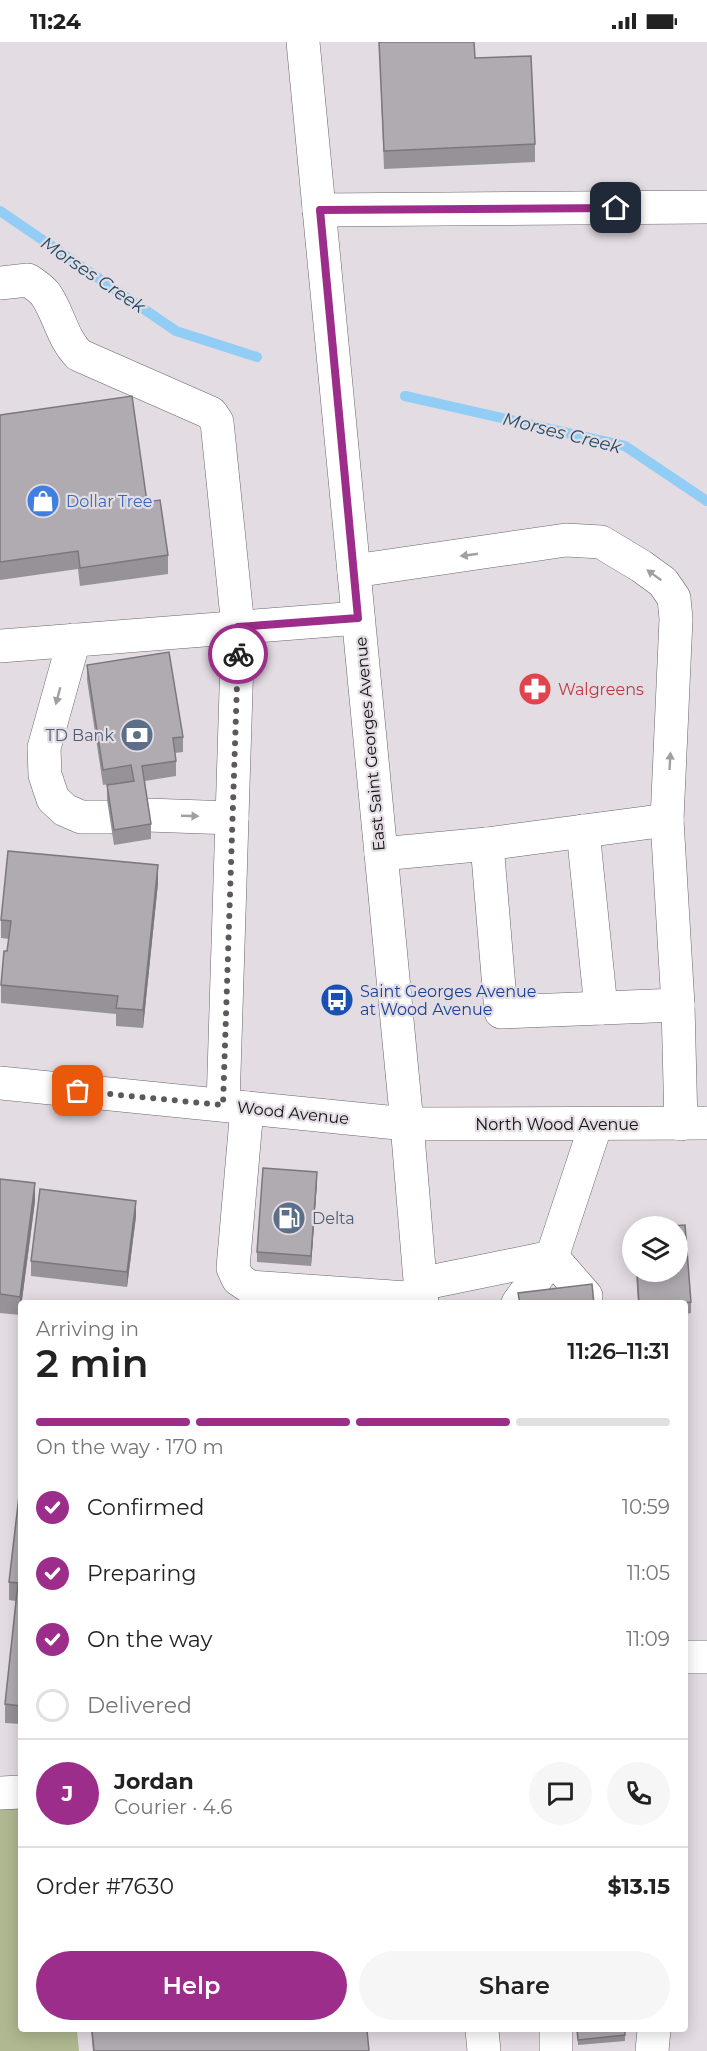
<!DOCTYPE html>
<html lang="en">
<head>
<meta charset="utf-8">
<style>
	:root { --surface:#fff; --page:#f6f6f6; --text:#222; --muted:#767676; --line:#e0e0e0; --accent:#9d2d8b }
	body { margin:0; font-family:Montserrat,sans-serif; background:var(--page); color:var(--text); height:100vh; display:flex; flex-direction:column; font-size:22px; white-space:nowrap }
	* { box-sizing:border-box; margin:0 }
	p { font-size:20px; color:var(--muted) }
	.icon { flex:none; width:33px; height:33px; fill:none; stroke:currentColor; stroke-width:2; stroke-linecap:round; stroke-linejoin:round }
	.map { position:relative; flex:1; overflow:hidden }
	.panel { position:absolute; left:18px; top:1258px; width:670px; height:732px; display:flex; flex-direction:column; background:var(--surface); border-radius:6px; box-shadow:0 3px 15px #0003 }
	.panel>* { flex:none }
	.buttons { position:absolute; left:622px; top:1174px; display:grid; gap:12px }
	.buttons a { display:grid; place-items:center; width:66px; height:66px; border-radius:50%; background:var(--surface); box-shadow:0 3px 15px #0003; font-size:30px }
	.pin { position:absolute; display:grid; place-items:center; width:51px; height:51px; color:#fff; margin:-26px; border-radius:12px; box-shadow:0 3px 9px #0006 }
	.courier { position:absolute; display:grid; place-items:center; width:60px; height:60px; margin:-30px; border:4px solid #9d2d8b; border-radius:50%; background:#fff; color:#222; box-shadow:0 2px 8px #0007 }
	.summary em { font-style:normal; font-weight:600 }
	.summary div { display:flex; flex-direction:column-reverse }
	.summary { display:flex; align-items:center; justify-content:space-between; height:102px; padding:0 18px }
	h1 { font-size:39px; font-weight:600; line-height:45px }
	.bar { display:grid; grid-template-columns:repeat(4,1fr); gap:9px 6px; align-content:center; height:72px; padding:0 18px }
	.bar i { height:8px; border-radius:4px; background:var(--line) }
	.bar .on { background:var(--accent) }
	.bar p { grid-column:span 4 }
	.line { display:flex; align-items:center; gap:15px; padding:0 18px; border-top:2px solid var(--line) }
	.line div { flex:1 }
	.round { display:grid; place-items:center; flex:none; width:63px; height:63px; border-radius:32px; background:var(--page) }
	ol { padding:0 18px; list-style:none }
	li { display:flex; align-items:center; gap:18px; height:66px }
	li p { margin-inline-start:auto }
	li .icon { padding:6px; border-radius:50%; background:var(--accent); color:#fff; stroke-width:4 }
	li:last-child { color:var(--muted) }
	li i { width:33px; height:33px; border:3px solid var(--line); border-radius:50% }
	.action { display:flex; gap:12px; margin-top:auto; padding:12px 18px }
	.action a { flex:1; height:69px; border-radius:36px; background:var(--accent); color:#fff; font-size:24px; font-weight:600; line-height:69px; text-align:center }
	.action a+a { background:var(--page); color:var(--text) }
	.status { display:flex; justify-content:space-between; align-items:center; height:42px; padding:0 30px; background:var(--surface); direction:ltr }
	.status svg { height:16px; fill:currentColor }
	.map>svg:first-child { display:block }
	.green { fill:#b0b891 }
	.lines { fill:none; stroke-linecap:round; stroke-linejoin:round }
	.stream { stroke:#91cdf5; stroke-width:10 }
	.minor-casing { stroke:#6a656b; stroke-width:34 }
	.major-casing { stroke:#6a656b; stroke-width:34 }
	.minor { stroke:#fff; stroke-width:33 }
	.major { stroke:#fff; stroke-width:33 }
	.wall { fill:#979298 }
	.shaded-wall { fill:#7b777c }
	.building { fill:#b0aab1; stroke:#7b777c; stroke-width:1.5 }
	.oneway { fill:#a1a0a1 }
	.done { stroke:#5c585c; stroke-width:6; stroke-dasharray:0 10.8 }
	.route { stroke:#9d2d8b; stroke-width:8 }
	.labels { text-anchor:middle; dominant-baseline:central; stroke-width:4.5; stroke-linejoin:round; paint-order:stroke }
	.shop-label { font-size:16px; fill:#366cbe; stroke:#e3dce3; text-anchor:start }
	.health-label { font-size:16px; fill:#be3a42; stroke:#e3dce3; text-anchor:start }
	.service-label { font-size:16px; fill:#4e5e75; stroke:#e3dce3; text-anchor:end }
	.street-label { font-size:16px; fill:#131114; stroke:#e3dce3 }
	.transit-label { font-size:16px; fill:#164399; stroke:#e3dce3; text-anchor:start }
	.water-label { font-size:18px; font-style:italic; fill:#1d4a66; stroke:#e3dce3 }
</style>
</head>
<body>
<div class="status"><b>11:24</b><svg viewBox="0 0 49 12"><path d="M0 12V9h3v3zM5 12V6h3v6zM10 12V3h3v9zM15 12V0h3v12zM26 1h20v11H26zM47 4h2v5h-2z"/></svg></div>
<div class="map">
<svg width="707" height="2009" viewBox="0 0 707 2009">
	<rect width="100%" height="100%" fill="#e3dce3"/>
	<!-- green -->
	<polygon class="green" points="21,1756 21,1988 77,1988 79,2009 0,2009 0,1758"/>
	<g class="lines">
		<!-- stream -->
		<g class="stream">
			<polyline points="0,169 176,289 257,315"/>
			<polyline points="405,354 625,404 707,459"/>
		</g>
		<defs>
			<g id="minor">
				<polyline points="319,168 707,165"/>
				<path d="M0,241L28,238C34,242 42,247 46,253C59,272 62,296 79,313L211,371L217,380L238,585L223,1063"/>
				<polyline points="354,529 566,498 601,500 641,524 663,540 674,556 676,577 667,778 678,963 681,1082"/>
				<polyline points="74,598 44,706 45,733 53,757 65,768 81,775 109,775"/>
				<polyline points="0,604 358,576"/>
				<polyline points="147,773 232,776"/>
				<polyline points="583,789 601,966"/>
				<polyline points="487,802 501,970 678,963"/>
				<polyline points="381,812 487,802 667,778"/>
				<polyline points="247,1066 233,1226 238,1237 250,1245 421,1257"/>
				<polyline points="552,1215 586,1254"/>
				<polyline points="420,1242 552,1215 596,1082"/>
				<polyline points="518,1261 552,1215"/>
				<polyline points="686,1615 707,1615"/>
				<polyline points="0,1751 21,1750"/>
				<polyline points="556,2009 556,1988"/>
				<polyline points="652,2009 654,1988"/>
			</g>
			<g id="major">
				<polyline points="303,0 407,1082 422,1262"/>
				<polyline points="0,1041 407,1082 707,1081"/>
				<polyline points="482,1988 484,2009"/>
			</g>
		</defs>
		<!-- minor casing -->
		<use href="#minor" class="minor-casing"/>
		<!-- major casing -->
		<use href="#major" class="major-casing"/>
		<!-- minor -->
		<use href="#minor" class="minor"/>
		<!-- major -->
		<use href="#major" class="major"/>
	</g>
	<!-- wall -->
	<g class="wall">
		<polygon points="379,0 474,0 475,16 535,102 535,120 384,127"/>
		<polygon points="0,373 147,460 168,513 168,532 80,544 78,527 0,538"/>
		<polygon points="87,623 183,695 183,710 175,711 176,719 176,734 145,739 151,782 151,797 114,803 107,758 107,743 131,739 103,743 87,638"/>
		<polygon points="158,841 143,986 116,984 116,972 1,961 1,943 9,897 1,896 1,878"/>
		<polygon points="0,1137 35,1159 20,1273 0,1271"/>
		<polygon points="317,1140 311,1224 257,1220 257,1210"/>
		<polygon points="136,1174 127,1245 31,1234 31,1219"/>
		<polygon points="636,1230 678,1230 691,1260 691,1271 686,1272 686,1262 638,1262"/>
		<polygon points="21,1445 21,1682 5,1681 5,1662 16,1559 9,1558 9,1540"/>
		<polygon points="91,1988 367,1988 369,2009 93,2009"/>
		<polygon points="577,1988 625,1988 625,1999 578,2003"/>
	</g>
	<!-- shaded-wall -->
	<g class="shaded-wall">
		<polygon points="158,823 158,841 143,986 143,968"/>
		<polygon points="317,1130 317,1140 311,1224 311,1214"/>
		<polygon points="35,1141 35,1159 20,1273 20,1255"/>
		<polygon points="136,1159 136,1174 127,1245 127,1230"/>
	</g>
	<!-- building -->
	<g class="building">
		<polygon points="379,0 474,0 475,16 531,14 535,102 384,109"/>
		<polygon points="132,354 147,460 160,458 168,513 80,526 78,509 0,520 0,373"/>
		<polygon points="169,610 183,695 173,696 176,719 142,724 151,782 114,788 107,743 134,739 131,723 103,728 87,623"/>
		<polygon points="8,809 158,823 143,968 116,966 118,954 1,943 4,909 7,909 11,879 1,878"/>
		<polygon points="263,1126 317,1130 311,1214 257,1210"/>
		<polygon points="0,1137 35,1141 20,1255 0,1252"/>
		<polygon points="40,1147 136,1159 127,1230 31,1219"/>
		<polygon points="685,1183 691,1260 678,1262 639,1262 637,1230 678,1230 678,1185 657,1185"/>
		<polygon points="592,1242 594,1262 520,1262 518,1251"/>
		<polygon points="20,1445 21,1445 21,1664 5,1662 18,1541 9,1540"/>
		<polygon points="92,1988 367,1988 369,2009 94,2009"/>
		<polygon points="577,1988 625,1988 625,1993 578,1998"/>
	</g>
	<!-- one-way arrows -->
	<defs><path id="oneway-solid" d="M-6-.8H1V-3.2L6.5 0L1 3.2V.8H-6Z" transform="scale(1.5)"/></defs>
	<g class="oneway">
		<use href="#oneway-solid" transform="translate(469 513) rotate(172)"/>
		<use href="#oneway-solid" transform="translate(654 533) rotate(-144)"/>
		<use href="#oneway-solid" transform="translate(58 654) rotate(105)"/>
		<use href="#oneway-solid" transform="translate(670 719) rotate(-87)"/>
		<use href="#oneway-solid" transform="translate(190 774) rotate(2)"/>
	</g>
	<g class="lines">
		<!-- done -->
		<polyline class="done" points="78,1049 223,1063 238,612"/>
		<!-- route -->
		<polyline class="route" points="238,612 238,585 358,576 320,168 616,166"/>
	</g>
	<!-- icons -->
	<defs>
		<symbol id="shop-disc" viewBox="-11 -11 22 22"><circle r="9.5" fill="#3f7fe0" stroke="#e3dce3"/><path d="M-5-2.5h2.3a2.7 3.5 0 0 1 5.4 0H5L5.5 6h-11ZM-1.5-2.5h3a1.5 2.3 0 0 0-3 0Z" fill="#fff"/></symbol>
		<symbol id="pharmacy-disc" viewBox="-11 -11 22 22"><circle r="9.5" fill="#e0444e" stroke="#e3dce3"/><path d="M-2-6h4v4h4v4h-4v4h-4v-4h-4v-4h4Z" fill="#fff"/></symbol>
		<symbol id="bank-disc" viewBox="-11 -11 22 22"><circle r="9.5" fill="#5c6f8a" stroke="#e3dce3"/><path d="M-6-4H6V4H-6ZM0-2.3a2.3 2.3 0 1 0 0 4.6a2.3 2.3 0 1 0 0-4.6Z" fill="#fff"/></symbol>
		<symbol id="bus-disc" viewBox="-11 -11 22 22"><circle r="9.5" fill="#1a4fb4" stroke="#e3dce3"/><path d="M-5-6H5V4H4V6H2V4H-2V6H-4V4H-5ZM-3.5-4V0h7V-4ZM-3.5 1.2v1.5H-2V1.2ZM2 1.2v1.5H3.5V1.2Z" fill="#fff"/></symbol>
		<symbol id="fuel-disc" viewBox="-11 -11 22 22"><circle r="9.5" fill="#5c6f8a" stroke="#e3dce3"/><path d="M-5.5-6h7V0h2V4h1.3V-2.5L3-4.5l.8-.8L6-3V5H2.5V1h-1V6h-7ZM-4.2-4.7v3.2H.2V-4.7Z" fill="#fff"/></symbol>
	</defs>
	<g fill-rule="evenodd">
		<use href="#shop-disc" x="24" y="440" width="38" height="38"/>
		<use href="#pharmacy-disc" x="516" y="628" width="38" height="38"/>
		<use href="#bank-disc" x="118" y="674" width="38" height="38"/>
		<use href="#bus-disc" x="318" y="939" width="38" height="38"/>
		<use href="#fuel-disc" x="270" y="1157" width="38" height="38"/>
	</g>
	<g class="labels">
		<!-- shop labels -->
		<g class="shop-label">
			<text x="66" y="459">Dollar Tree</text>
		</g>
		<!-- health labels -->
		<g class="health-label">
			<text x="558" y="647">Walgreens</text>
		</g>
		<!-- service labels -->
		<g class="service-label">
			<text x="114" y="693">TD Bank</text>
			<text x="312" y="1176" text-anchor="start">Delta</text>
		</g>
		<!-- street labels -->
		<g class="street-label">
			<text transform="translate(370 702) rotate(-95)">East Saint Georges Avenue</text>
			<text transform="translate(293 1071) rotate(6)">Wood Avenue</text>
			<text x="557" y="1082">North Wood Avenue</text>
		</g>
		<!-- transit labels -->
		<g class="transit-label">
			<text x="360" y="949">Saint Georges Avenue<tspan x="360" dy="18">at Wood Avenue</tspan></text>
		</g>
		<!-- water labels -->
		<g class="water-label">
			<text transform="translate(93 233) rotate(34)">Morses Creek</text>
			<text transform="translate(562 391) rotate(14)">Morses Creek</text>
		</g>
	</g>
</svg>
<div class="buttons">
<a><svg class="icon" aria-label="layers" viewBox="0 0 24 24"><path d="M12 4l9 5-9 5-9-5zM3 14l9 5 9-5"/></svg></a>
</div>
<div class="pin" style="left:78px;top:1049px;background:#ea580c"><svg class="icon" aria-label="bag" viewBox="0 0 24 24"><path d="M5 8h14l-1 12H6zM9 8a3 3 0 0 1 6 0"/></svg></div>
<div class="pin" style="left:616px;top:166px;background:#1f2937"><svg class="icon" aria-label="home" viewBox="0 0 24 24"><path d="M3 11l9-7 9 7M6 9v11h12V9"/></svg></div>
<div class="courier" style="left:238px;top:612px"><svg class="icon" aria-label="bike" viewBox="0 0 24 24"><circle cx="6" cy="16" r="4"/><circle cx="18" cy="16" r="4"/><path d="M6 16l4-8h5l3 8M10 8l3 8H6M13 5h3"/></svg></div>
<section class="panel">
<div class="summary"><div><h1>2 min</h1><p>Arriving in</p></div><em>11:26–11:31</em></div>
<div class="bar"><i class="on"></i><i class="on"></i><i class="on"></i><i></i><p>On the way · 170 m</p></div>
<ol>
<li><svg class="icon" aria-label="check" viewBox="0 0 24 24"><path d="M5 12l5 5 9-10"/></svg>Confirmed<p>10:59</p></li>
<li><svg class="icon" aria-label="check" viewBox="0 0 24 24"><path d="M5 12l5 5 9-10"/></svg>Preparing<p>11:05</p></li>
<li><svg class="icon" aria-label="check" viewBox="0 0 24 24"><path d="M5 12l5 5 9-10"/></svg>On the way<p>11:09</p></li>
<li><i></i>Delivered</li>
</ol>
<div class="line" style="height:108px"><b class="round" style="background:var(--accent);color:#fff">J</b><div><b>Jordan</b><p>Courier · 4.6</p></div><a class="round"><svg class="icon" aria-label="chat" viewBox="0 0 24 24"><path d="M4 5h16v11H9l-5 4z"/></svg></a><a class="round"><svg class="icon" aria-label="phone" viewBox="0 0 24 24"><path d="M5 4h4l2 5-3 2q2 4 5 5l2-3 5 2v4C11 20 4 13 5 4z"/></svg></a></div>
<div class="line" style="height:78px"><div>Order #7630</div><b>$13.15</b></div>
<div class="action"><a>Help</a><a>Share</a></div>
</section>
</div>
</body>
</html>
